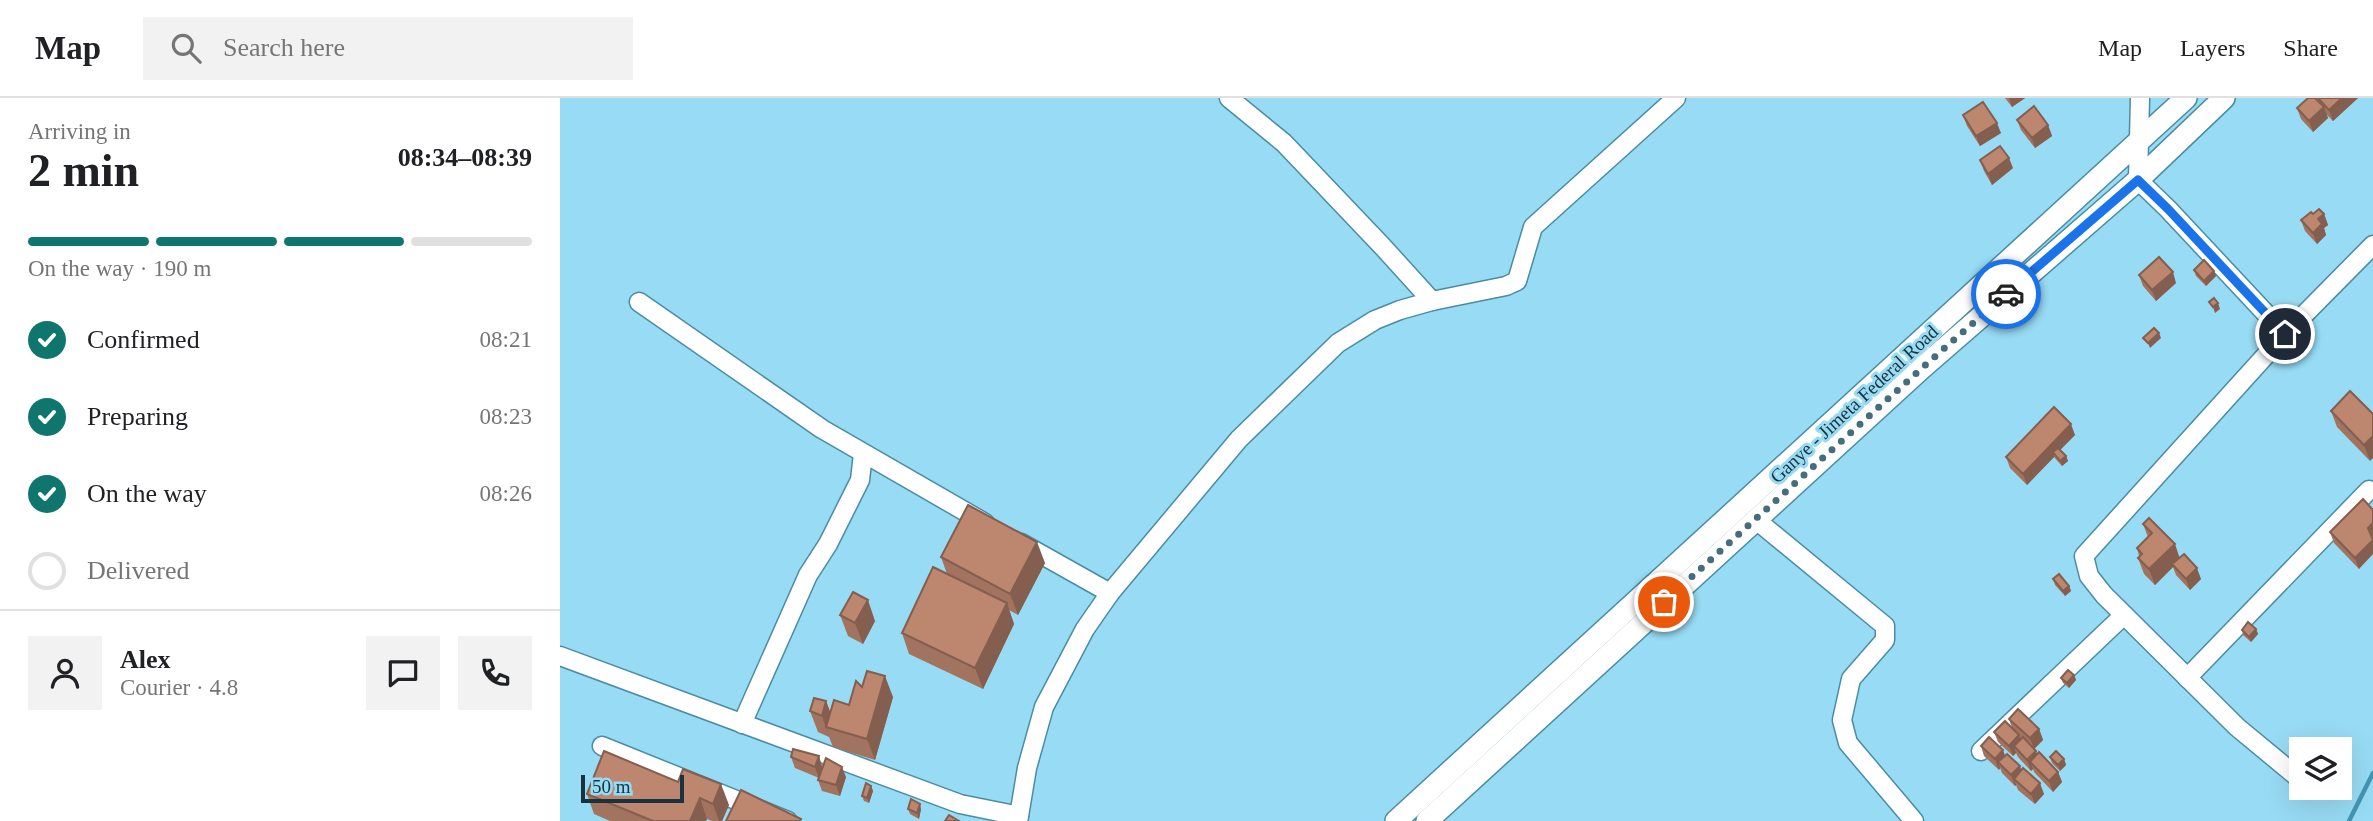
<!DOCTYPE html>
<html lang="en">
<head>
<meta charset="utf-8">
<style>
	:root { --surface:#fff; --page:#f2f2f2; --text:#202124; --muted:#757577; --line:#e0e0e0; --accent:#0f766e }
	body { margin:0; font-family:"Times New Roman",serif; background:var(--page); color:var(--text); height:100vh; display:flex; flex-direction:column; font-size:26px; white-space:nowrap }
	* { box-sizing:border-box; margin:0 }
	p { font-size:23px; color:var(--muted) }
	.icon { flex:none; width:38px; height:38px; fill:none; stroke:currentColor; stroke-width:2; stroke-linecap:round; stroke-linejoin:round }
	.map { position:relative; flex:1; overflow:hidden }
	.sheet { display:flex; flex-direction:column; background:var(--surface); width:560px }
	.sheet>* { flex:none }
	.buttons { position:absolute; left:1729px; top:639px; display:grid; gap:14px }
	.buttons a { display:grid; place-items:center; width:63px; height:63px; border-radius:0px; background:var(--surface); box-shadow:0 7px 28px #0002; font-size:35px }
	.scale { position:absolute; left:21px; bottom:18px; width:103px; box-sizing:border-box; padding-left:7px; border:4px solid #18333d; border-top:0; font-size:19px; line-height:24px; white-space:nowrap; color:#18333d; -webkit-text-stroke:5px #98dbf4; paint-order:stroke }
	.pin { position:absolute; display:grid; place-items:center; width:60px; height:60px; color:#fff; margin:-30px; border:4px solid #fff; border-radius:50%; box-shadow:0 2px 7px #0007 }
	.courier { position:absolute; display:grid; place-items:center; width:70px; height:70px; margin:-35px; border:5px solid #1a73e8; border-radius:50%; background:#fff; color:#222; box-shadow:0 2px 9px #0007 }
	.headline em { font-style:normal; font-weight:800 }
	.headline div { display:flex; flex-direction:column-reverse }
	.headline { display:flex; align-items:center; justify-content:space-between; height:119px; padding:0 28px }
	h1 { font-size:46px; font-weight:800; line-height:52px }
	.bar { display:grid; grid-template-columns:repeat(4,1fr); gap:10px 7px; align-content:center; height:84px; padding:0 28px }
	.bar i { height:9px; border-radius:5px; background:var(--line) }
	.bar .selected { background:var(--accent) }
	.bar p { grid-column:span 4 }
	.line { display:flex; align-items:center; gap:18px; padding:0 28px; border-top:2px solid var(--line) }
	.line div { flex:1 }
	.round { display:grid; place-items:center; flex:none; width:74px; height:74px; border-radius:0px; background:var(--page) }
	ol { padding:0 28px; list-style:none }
	li { display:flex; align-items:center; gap:21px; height:77px }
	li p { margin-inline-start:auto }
	li .icon { padding:7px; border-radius:50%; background:var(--accent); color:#fff; stroke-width:4 }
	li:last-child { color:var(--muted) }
	li i { width:38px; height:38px; border:4px solid var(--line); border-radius:50% }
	header { display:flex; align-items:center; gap:42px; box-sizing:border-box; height:98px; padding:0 35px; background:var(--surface); border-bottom:2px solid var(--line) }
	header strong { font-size:33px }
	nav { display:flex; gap:38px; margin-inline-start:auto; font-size:24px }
	.search { width:490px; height:63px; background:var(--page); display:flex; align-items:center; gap:18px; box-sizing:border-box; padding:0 24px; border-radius:0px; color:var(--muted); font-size:26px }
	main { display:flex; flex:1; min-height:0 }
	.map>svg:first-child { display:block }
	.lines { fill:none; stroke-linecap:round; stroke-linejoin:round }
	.stream { stroke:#4296b2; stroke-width:4.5 }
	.minor-casing { stroke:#4b8ca3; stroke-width:21 }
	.major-casing { stroke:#4b8ca3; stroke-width:24 }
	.minor { stroke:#fff; stroke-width:18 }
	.major { stroke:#fff; stroke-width:21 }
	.wall { fill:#a2735f }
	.shaded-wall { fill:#845e4e }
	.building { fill:#bc866f; stroke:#845e4e; stroke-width:2 }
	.done { stroke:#456e7d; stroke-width:7; stroke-dasharray:0 12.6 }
	.route { stroke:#1a73e8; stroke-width:9 }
	.labels { text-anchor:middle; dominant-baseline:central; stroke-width:6; stroke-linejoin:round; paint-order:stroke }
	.street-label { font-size:19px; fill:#18333d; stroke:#98dbf4 }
</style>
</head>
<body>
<header>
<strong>Map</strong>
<div class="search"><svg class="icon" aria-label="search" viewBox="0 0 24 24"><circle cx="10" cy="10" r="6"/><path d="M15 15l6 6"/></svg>Search here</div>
<nav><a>Map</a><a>Layers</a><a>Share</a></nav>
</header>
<main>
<section class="sheet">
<div class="headline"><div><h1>2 min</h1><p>Arriving in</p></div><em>08:34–08:39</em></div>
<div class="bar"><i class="selected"></i><i class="selected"></i><i class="selected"></i><i></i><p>On the way · 190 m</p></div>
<ol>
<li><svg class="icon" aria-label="check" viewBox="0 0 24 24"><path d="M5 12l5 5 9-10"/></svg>Confirmed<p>08:21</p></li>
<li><svg class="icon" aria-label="check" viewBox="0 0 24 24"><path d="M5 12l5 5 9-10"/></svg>Preparing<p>08:23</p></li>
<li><svg class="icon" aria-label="check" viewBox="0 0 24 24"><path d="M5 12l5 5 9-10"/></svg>On the way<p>08:26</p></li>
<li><i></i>Delivered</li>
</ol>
<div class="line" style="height:126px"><a class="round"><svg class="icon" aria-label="person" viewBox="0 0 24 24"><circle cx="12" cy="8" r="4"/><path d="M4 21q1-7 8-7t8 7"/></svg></a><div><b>Alex</b><p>Courier · 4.8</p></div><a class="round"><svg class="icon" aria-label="chat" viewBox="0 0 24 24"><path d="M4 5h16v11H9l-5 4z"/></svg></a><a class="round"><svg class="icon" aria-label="phone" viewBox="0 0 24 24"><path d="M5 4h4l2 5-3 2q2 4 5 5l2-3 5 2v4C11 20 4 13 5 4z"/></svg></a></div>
</section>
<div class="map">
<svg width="1813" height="723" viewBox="0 0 1813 723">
	<rect width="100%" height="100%" fill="#98dbf4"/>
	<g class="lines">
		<!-- stream -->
		<polyline class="stream" points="1789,723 1813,675"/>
		<defs>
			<g id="minor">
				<polyline points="669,0 724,45 823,149 872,203"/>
				<polyline points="1580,0 1578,82 1608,111 1725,236"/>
				<polyline points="79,204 262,331 425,425"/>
				<polyline points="1195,421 1325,528 1325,542 1291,581 1282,622 1288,645 1354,723"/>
				<polyline points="461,445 550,495"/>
				<polyline points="0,558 400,706 459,718 458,723"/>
				<polyline points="1627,580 1809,392"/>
				<polyline points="182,626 248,477 268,446 300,382 303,356"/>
				<polyline points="42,648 228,723"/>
				<polyline points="1421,653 1564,517"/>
				<polyline points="1741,682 1677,629 1544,497 1529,478 1524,458 1725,236 1813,147"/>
				<polyline points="459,718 467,670 484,609 525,531 550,495 679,341 778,245 815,222 840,212 872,203 946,188 957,183 973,129 1116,0"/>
			</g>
			<g id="major">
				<polyline points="836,723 1626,0"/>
				<polyline points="867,723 1362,270 1578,82 1664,0"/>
			</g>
		</defs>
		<!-- minor casing -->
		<use href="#minor" class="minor-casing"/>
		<!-- major casing -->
		<use href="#major" class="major-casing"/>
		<!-- minor -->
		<use href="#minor" class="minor"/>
		<!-- major -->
		<use href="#major" class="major"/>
	</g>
	<!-- wall -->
	<g class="wall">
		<polygon points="1445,0 1465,0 1452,9"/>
		<polygon points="1757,0 1798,0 1773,23 1766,16 1768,20 1753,34 1741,21 1737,10 1759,4"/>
		<polygon points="1403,17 1441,35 1420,48 1407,28"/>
		<polygon points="1457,22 1488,27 1492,38 1475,50 1461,32"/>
		<polygon points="1420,62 1453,70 1432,87 1424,73"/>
		<polygon points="1753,116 1764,116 1768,127 1764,130 1766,137 1757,146 1745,133 1741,122"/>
		<polygon points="1634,172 1654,173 1656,178 1646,188 1636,178"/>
		<polygon points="1579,177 1616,185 1596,203 1583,188"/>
		<polygon points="1790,293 1810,363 1777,329 1771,313"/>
		<polygon points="1515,337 1500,352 1506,358 1508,363 1502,368 1494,359 1467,387 1450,370 1446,359"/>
		<polygon points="1803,401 1799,471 1774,445 1770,434"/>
		<polygon points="1583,426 1641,481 1630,492 1616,477 1613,469 1595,487 1584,476 1578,460 1579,458 1577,450 1588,439"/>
		<polygon points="381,459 485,465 458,517 449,512 454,526 423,591 349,556 342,535 387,476"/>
		<polygon points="1493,481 1509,488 1511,493 1505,498 1495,487"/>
		<polygon points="280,517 315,523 303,546 288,538"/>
		<polygon points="1696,531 1698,536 1691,544 1683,537 1682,532"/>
		<polygon points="1514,577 1516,582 1509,590 1503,585 1501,580"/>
		<polygon points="302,589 333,599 315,662 273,649 269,639 258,634 250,613 266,603 270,614 289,607"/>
		<polygon points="1449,621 1479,631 1483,642 1474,651 1477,657 1498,674 1502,684 1493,694 1474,674 1473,671 1471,673 1458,659 1456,655 1453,658 1438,644 1434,634 1452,630"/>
		<polygon points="1421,648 1445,657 1460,668 1461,672 1484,696 1475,706 1458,692 1456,687 1455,688 1442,675 1440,670 1439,672 1424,658"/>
		<polygon points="44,653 169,707 162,723 152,723 147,721 146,723 50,723 34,716 27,696"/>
		<polygon points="259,658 262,669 260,678 286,679 280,698 262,693 258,682 259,680 235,670 231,659"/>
		<polygon points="1490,659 1504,661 1506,667 1500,673 1492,665"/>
		<polygon points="311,688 313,693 309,705 304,703 302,698"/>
		<polygon points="348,711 361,711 359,721 350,716"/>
	</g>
	<!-- shaded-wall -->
	<g class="shaded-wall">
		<polygon points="1449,0 1465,0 1452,9"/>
		<polygon points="1782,0 1798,0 1773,23 1769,12"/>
		<polygon points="1764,9 1768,20 1753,34 1749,23"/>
		<polygon points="1437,25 1441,35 1420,48 1416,38"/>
		<polygon points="1488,27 1492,38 1475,50 1472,40"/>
		<polygon points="1449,60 1453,70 1432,87 1428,76"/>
		<polygon points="1764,116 1768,127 1764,130 1766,137 1757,146 1753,135 1758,121"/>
		<polygon points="1654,173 1656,178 1646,188 1644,183"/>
		<polygon points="1613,174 1616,185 1596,203 1592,192"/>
		<polygon points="1658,205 1660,211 1655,215 1653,209"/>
		<polygon points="1599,235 1601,240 1590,250 1588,245"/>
		<polygon points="1511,326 1515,337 1495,357 1493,354 1494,359 1467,387 1463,376"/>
		<polygon points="1813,338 1813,360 1810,363 1804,347"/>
		<polygon points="1506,358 1508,363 1502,368 1500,363"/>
		<polygon points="1813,425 1813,440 1808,430"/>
		<polygon points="1813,442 1813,456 1799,471 1795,460"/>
		<polygon points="477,444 485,465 458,517 450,496"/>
		<polygon points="1615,446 1620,461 1612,466 1613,469 1595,487 1589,471"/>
		<polygon points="1637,470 1641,481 1630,492 1626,481"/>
		<polygon points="1509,488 1511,493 1505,498 1503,493"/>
		<polygon points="308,502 315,523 303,546 295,525"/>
		<polygon points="447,505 454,526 423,591 415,570"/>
		<polygon points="1696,531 1698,536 1691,544 1689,539"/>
		<polygon points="1514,577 1516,582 1509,590 1507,585"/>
		<polygon points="325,578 333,599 315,662 307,641"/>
		<polygon points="266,603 274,624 266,629 269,639 262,618"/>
		<polygon points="1479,631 1483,642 1474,651 1470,640"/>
		<polygon points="1459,637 1463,648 1454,648 1456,655 1453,658 1449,648"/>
		<polygon points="1443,652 1447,663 1438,664 1440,670 1439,672 1435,661"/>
		<polygon points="1476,653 1480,664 1470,664 1473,671 1471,673 1467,662"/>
		<polygon points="259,658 262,669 259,680 255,669"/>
		<polygon points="1504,661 1506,667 1500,673 1498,667"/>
		<polygon points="1460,668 1463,679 1454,681 1456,687 1455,688 1451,677"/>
		<polygon points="282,669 286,679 280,698 276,687"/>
		<polygon points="1498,674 1502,684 1493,694 1489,683"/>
		<polygon points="1480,685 1484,696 1475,706 1471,696"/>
		<polygon points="161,686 169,707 162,723 159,723 153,706"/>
		<polygon points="311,688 313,693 309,705 307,700"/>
		<polygon points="140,700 147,721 146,723 130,723"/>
		<polygon points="360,706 361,711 359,721 357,715"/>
	</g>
	<!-- building -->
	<g class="building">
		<polygon points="1748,0 1755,0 1764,9 1749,23 1737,10"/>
		<polygon points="1758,0 1782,0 1769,12"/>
		<polygon points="1423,4 1437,25 1416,38 1403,17"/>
		<polygon points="1474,8 1488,27 1472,40 1457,22"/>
		<polygon points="1440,48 1449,60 1428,76 1420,62"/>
		<polygon points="1759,111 1764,116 1758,121 1762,126 1753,135 1741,122 1751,114 1753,116"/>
		<polygon points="1599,159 1613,174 1592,192 1579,177"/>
		<polygon points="1644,162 1654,173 1644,183 1634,172"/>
		<polygon points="1654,200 1658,205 1653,209 1649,204"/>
		<polygon points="1594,230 1599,235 1588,245 1583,240"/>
		<polygon points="1790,293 1813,316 1813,338 1804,347 1771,313"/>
		<polygon points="1494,309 1511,326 1463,376 1446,359"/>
		<polygon points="1498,350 1506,358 1500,363 1493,354"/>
		<polygon points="1803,401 1813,412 1813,425 1808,430 1813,442 1795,460 1770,434"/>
		<polygon points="408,407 477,444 450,496 381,459"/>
		<polygon points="1589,420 1615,446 1589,471 1578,460 1582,456 1577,450 1592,435 1583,426"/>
		<polygon points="1624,456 1637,470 1626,481 1612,466"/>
		<polygon points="373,469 447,505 415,570 342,535"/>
		<polygon points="1499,476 1509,488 1503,493 1493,481"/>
		<polygon points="293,494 308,502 295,525 280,517"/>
		<polygon points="1688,524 1696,531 1689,539 1682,532"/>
		<polygon points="1508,572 1514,577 1507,585 1501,580"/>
		<polygon points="307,573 325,578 307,641 266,629 274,602 289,607 296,583 302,589"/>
		<polygon points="254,600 266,603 262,618 250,613"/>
		<polygon points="1458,611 1479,631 1470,640 1449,621"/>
		<polygon points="1445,623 1459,637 1449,648 1434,634"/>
		<polygon points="1429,639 1443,652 1435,661 1421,648"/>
		<polygon points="1463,639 1476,653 1467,662 1454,648"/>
		<polygon points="233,651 259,658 255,669 231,659"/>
		<polygon points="44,653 118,684 123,671 161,686 153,706 140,700 130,723 93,723 27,696"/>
		<polygon points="1496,653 1504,661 1498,667 1490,659"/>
		<polygon points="1479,654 1498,674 1489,683 1470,664"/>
		<polygon points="1447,656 1460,668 1451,677 1438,664"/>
		<polygon points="266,660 282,669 276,687 258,682"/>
		<polygon points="1463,670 1480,685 1471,696 1454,681"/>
		<polygon points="306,685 311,688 307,700 302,698"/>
		<polygon points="181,692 241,721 240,723 166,723"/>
		<polygon points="351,701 360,706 357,715 348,711"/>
		<polygon points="389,717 399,723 385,723"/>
	</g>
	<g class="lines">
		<!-- done -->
		<polyline class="done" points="1104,504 1362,270 1446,196"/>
		<!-- route -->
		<polyline class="route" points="1446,196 1578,82 1608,111 1725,236"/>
	</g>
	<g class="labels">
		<!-- street labels -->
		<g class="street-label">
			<text transform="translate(1294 306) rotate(-43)">Ganye - Jimeta Federal Road</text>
		</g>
	</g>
</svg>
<div class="buttons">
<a><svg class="icon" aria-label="layers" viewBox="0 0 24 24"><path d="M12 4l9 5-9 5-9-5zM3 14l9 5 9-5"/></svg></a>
</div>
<div class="scale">50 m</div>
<div class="pin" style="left:1104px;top:504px;background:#ea580c"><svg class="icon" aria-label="bag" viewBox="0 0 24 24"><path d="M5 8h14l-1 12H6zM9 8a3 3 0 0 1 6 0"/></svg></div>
<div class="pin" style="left:1725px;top:236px;background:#1f2937"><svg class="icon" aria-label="home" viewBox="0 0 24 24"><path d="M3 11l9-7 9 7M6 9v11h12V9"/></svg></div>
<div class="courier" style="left:1446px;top:196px"><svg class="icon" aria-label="car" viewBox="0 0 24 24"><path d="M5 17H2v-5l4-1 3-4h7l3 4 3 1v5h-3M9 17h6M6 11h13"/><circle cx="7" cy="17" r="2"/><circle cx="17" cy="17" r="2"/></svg></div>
</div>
</main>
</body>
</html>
